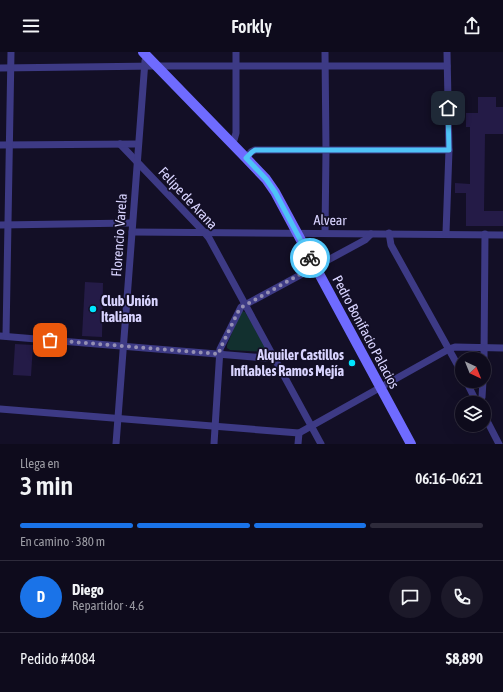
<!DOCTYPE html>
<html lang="es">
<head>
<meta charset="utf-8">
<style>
	:root { --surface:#0e0b1c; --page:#1c1929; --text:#f1f3f6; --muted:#9b9ba3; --line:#2e2b3b; --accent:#1a73e8 }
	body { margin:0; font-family:"Asap Condensed",sans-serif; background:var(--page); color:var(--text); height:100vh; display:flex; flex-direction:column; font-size:15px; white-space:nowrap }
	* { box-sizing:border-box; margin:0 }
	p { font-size:13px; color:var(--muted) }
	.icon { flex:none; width:22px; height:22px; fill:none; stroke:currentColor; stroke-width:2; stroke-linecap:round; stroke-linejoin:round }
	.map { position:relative; height:392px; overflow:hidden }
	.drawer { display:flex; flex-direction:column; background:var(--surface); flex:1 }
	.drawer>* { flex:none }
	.needle { width:26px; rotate:137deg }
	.controls { position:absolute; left:455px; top:300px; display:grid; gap:8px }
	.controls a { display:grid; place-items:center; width:36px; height:36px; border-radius:50%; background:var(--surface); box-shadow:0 4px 16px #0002,0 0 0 1px var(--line); font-size:20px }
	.pin { position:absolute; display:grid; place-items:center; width:34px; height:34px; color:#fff; margin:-17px; border-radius:8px; box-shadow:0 2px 6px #0006 }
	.courier { position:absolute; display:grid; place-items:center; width:40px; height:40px; margin:-20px; border:3px solid #4fc3f7; border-radius:50%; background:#fff; color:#222; box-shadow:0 1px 5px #0007 }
	.headline em { font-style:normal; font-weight:600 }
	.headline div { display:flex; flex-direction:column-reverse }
	.headline { display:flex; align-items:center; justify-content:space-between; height:68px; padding:0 20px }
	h1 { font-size:26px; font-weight:600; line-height:30px }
	.bar { display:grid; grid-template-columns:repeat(4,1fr); gap:6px 4px; align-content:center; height:48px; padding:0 20px }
	.bar i { height:5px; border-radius:3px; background:var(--line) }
	.bar .on { background:var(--accent) }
	.bar p { grid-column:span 4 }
	.line { display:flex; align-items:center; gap:10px; padding:0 20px; border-top:1px solid var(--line) }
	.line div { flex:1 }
	.round { display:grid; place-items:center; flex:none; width:42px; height:42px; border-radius:21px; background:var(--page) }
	header { display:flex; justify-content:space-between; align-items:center; height:52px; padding:0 20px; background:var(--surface); font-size:18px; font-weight:600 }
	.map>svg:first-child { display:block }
	.green { fill:#12302f }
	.building { fill:#241b47 }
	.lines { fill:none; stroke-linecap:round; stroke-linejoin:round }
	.street { stroke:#3d3a85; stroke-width:7 }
	.secondary { stroke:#6f6bff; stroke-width:10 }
	.done { stroke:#948fb3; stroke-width:4; stroke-dasharray:0 7.2 }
	.route { stroke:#4fc3f7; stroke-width:5 }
	.poi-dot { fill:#00e5ff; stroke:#130f26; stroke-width:1.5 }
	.labels { text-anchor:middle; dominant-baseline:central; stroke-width:3.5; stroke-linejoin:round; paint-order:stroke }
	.street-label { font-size:14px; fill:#d9d4ff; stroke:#130f26 }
	.poi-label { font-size:14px; font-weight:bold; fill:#d9d4ff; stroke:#130f26; text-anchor:start }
</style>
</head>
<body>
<header><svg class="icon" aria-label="menu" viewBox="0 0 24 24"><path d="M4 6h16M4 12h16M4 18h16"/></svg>Forkly<svg class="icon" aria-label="share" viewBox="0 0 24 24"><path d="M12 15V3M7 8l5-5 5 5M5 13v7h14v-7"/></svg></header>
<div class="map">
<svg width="503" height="392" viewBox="0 0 503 392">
	<rect width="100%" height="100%" fill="#130f26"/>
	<!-- green -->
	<polygon class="green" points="242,259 245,260 266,296 266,300 230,298 227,296 227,293 240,261"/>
	<!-- building -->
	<g class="building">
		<polygon points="478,45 496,45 496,55 503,55 503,82 485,82 484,159 503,159 503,174 466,174 466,141 455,141 455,131 470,132 470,75 466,75 466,61 478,61"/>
		<polygon points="85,230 103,231 102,285 82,284"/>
		<polygon points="15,292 33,293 31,324 13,323"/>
	</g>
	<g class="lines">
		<!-- street -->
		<g class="street">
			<polyline points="325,0 326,98 325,181"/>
			<polyline points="0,16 156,14 447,14"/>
			<polyline points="230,90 234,88 236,81 236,0"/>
			<polyline points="120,92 204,180 209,186 321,392"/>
			<polyline points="0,93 138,92"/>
			<polyline points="246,106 251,100 255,98 449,98"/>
			<polyline points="0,173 132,171"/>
			<polyline points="132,180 503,183"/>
			<polyline points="389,181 391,193 462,321"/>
			<polyline points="446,181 449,98 447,0"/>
			<polyline points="0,284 265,306 274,304"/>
			<polyline points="6,284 11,0"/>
			<polyline points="484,307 485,182"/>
			<polyline points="466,329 477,351"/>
			<polyline points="478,351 482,345 483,329"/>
			<polyline points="0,357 299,381 449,297 455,295 503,296"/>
			<polyline points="484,363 499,392"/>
			<polyline points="116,392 145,9"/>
			<polyline points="214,392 220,297 241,255 365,188 371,182"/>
			<polyline points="298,392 299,381"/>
		</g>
		<!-- secondary -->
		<polyline class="secondary" points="143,0 246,106 266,127 275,140 411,392"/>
	</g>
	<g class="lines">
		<!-- done -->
		<polyline class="done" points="50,288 219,302 220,297 238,260 242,255 315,214 310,206"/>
		<!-- route -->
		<polyline class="route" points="310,206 275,140 266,127 246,106 252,100 255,98 449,98 448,56"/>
	</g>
	<!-- markers -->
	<g class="poi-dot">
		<circle cx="93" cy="257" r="4"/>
		<circle cx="352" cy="311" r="4"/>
	</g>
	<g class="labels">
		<!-- street labels -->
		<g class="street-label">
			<text transform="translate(188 146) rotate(47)">Felipe de Arana</text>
			<text transform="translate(330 168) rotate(1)">Alvear</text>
			<text transform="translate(119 183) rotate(-86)">Florencio Varela</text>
			<text transform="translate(366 280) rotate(62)">Pedro Bonifacio Palacios</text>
		</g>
		<!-- poi labels -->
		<g class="poi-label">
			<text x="101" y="249">Club Unión<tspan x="101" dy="16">Italiana</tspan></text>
			<text x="344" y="303" text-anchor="end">Alquiler Castillos<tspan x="344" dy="16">Inflables Ramos Mejía</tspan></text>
		</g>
	</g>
</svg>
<div class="controls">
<a><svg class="needle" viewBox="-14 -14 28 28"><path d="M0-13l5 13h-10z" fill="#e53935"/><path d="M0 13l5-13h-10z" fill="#9b9ba3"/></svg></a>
<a><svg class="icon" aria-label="layers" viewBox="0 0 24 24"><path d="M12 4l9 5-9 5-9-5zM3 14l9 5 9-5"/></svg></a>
</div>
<div class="pin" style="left:50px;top:288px;background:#ea580c"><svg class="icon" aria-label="bag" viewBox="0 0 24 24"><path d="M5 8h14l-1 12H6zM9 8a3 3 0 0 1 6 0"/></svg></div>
<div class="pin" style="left:448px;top:56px;background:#1f2937"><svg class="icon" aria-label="home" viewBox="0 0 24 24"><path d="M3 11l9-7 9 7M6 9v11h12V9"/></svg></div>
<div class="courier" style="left:310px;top:206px"><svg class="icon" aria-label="bike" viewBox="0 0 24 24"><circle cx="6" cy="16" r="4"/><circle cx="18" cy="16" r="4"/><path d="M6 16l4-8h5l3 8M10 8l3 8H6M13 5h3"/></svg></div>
</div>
<section class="drawer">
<div class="headline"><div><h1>3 min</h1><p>Llega en</p></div><em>06:16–06:21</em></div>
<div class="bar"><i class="on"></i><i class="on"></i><i class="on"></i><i></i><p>En camino · 380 m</p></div>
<div class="line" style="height:72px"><b class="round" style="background:var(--accent);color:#fff">D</b><div><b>Diego</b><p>Repartidor · 4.6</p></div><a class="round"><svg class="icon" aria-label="chat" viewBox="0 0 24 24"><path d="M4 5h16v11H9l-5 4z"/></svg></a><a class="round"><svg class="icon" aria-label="phone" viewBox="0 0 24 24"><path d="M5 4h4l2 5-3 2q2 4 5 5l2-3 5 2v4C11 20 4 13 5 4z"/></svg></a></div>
<div class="line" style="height:52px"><div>Pedido #4084</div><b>$8,890</b></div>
</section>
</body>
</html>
